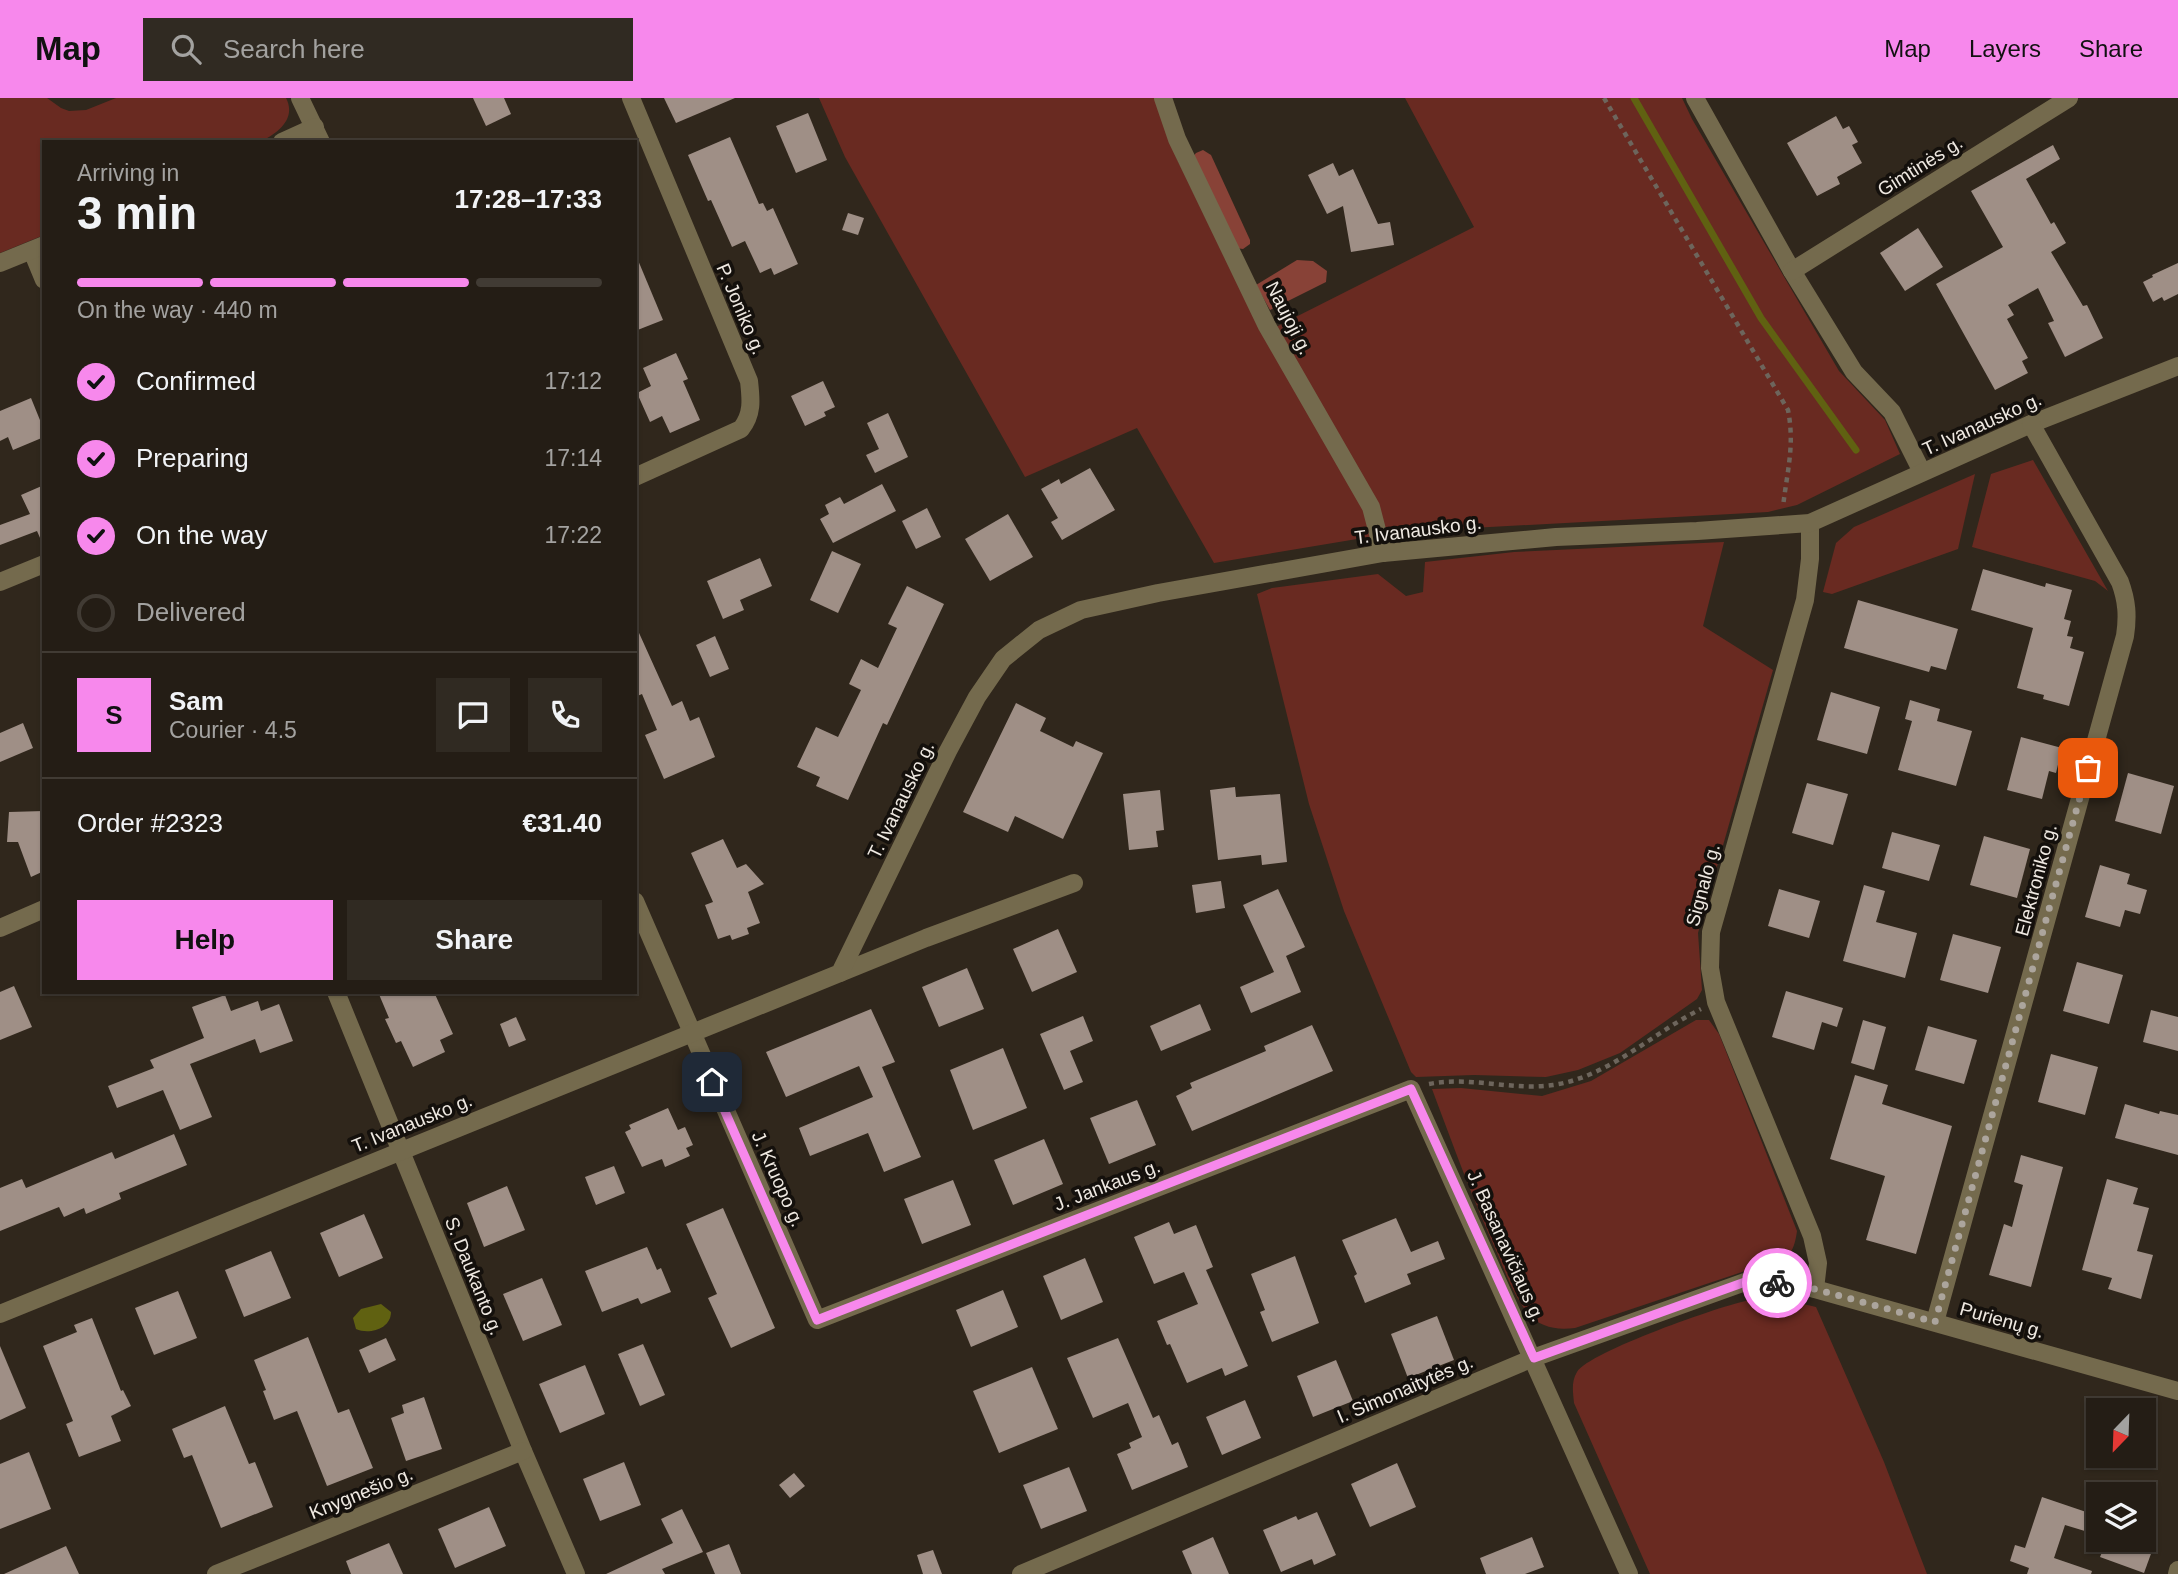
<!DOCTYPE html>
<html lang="en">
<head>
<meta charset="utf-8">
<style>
	:root { --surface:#241d15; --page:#302a22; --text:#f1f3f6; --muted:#a3a2a0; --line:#413b34; --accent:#f788ec }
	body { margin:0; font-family:Arial,sans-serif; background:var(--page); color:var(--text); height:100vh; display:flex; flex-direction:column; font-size:26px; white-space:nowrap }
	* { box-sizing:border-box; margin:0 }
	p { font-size:23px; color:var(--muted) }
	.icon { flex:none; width:38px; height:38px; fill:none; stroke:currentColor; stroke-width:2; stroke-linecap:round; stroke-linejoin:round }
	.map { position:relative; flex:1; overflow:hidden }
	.side { position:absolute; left:42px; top:42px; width:595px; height:854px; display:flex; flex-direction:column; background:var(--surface); border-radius:0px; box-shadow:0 2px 5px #0004,0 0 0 2px var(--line) }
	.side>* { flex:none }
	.needle { width:46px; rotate:203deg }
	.fabs { position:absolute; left:2086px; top:1300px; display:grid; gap:14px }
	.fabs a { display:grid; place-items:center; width:70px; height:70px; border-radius:0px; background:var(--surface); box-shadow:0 2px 5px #0004,0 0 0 2px var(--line); font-size:35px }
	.pin { position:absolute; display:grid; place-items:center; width:60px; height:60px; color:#fff; margin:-30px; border-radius:14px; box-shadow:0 4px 10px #0006 }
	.courier { position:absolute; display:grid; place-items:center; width:70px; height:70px; margin:-35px; border:5px solid #f788ec; border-radius:50%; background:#fff; color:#222; box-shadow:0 2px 9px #0007 }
	.head em { font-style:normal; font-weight:600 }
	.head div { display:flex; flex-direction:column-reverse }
	.head { display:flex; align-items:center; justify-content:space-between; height:119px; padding:0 35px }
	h1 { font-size:46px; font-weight:600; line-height:52px }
	.bar { display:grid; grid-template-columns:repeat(4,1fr); gap:10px 7px; align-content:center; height:84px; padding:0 35px }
	.bar i { height:9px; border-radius:5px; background:var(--line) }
	.bar .active { background:var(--accent) }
	.bar p { grid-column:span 4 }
	.line { display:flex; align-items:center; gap:18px; padding:0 35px; border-top:2px solid var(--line) }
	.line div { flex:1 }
	.round { display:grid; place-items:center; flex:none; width:74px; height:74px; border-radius:0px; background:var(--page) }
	ol { padding:0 35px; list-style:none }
	li { display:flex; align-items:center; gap:21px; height:77px }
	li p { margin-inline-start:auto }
	li .icon { padding:7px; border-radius:50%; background:var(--accent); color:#111; stroke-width:4 }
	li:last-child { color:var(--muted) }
	li i { width:38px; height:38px; border:4px solid var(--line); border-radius:50% }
	.button { display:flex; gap:14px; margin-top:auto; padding:14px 35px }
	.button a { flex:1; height:80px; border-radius:0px; background:var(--accent); color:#111; font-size:28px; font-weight:600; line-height:80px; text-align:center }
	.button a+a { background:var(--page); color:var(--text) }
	header { display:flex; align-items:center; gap:42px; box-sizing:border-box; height:98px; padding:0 35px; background:var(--accent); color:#111 }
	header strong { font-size:33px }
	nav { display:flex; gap:38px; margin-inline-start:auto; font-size:24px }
	.search { width:490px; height:63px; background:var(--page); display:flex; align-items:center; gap:18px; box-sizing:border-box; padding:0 24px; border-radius:0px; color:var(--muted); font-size:26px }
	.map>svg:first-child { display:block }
	.green { fill:#692a21 }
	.forest { fill:#884237 }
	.water { fill:#606111 }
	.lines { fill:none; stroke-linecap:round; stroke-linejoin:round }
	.stream { stroke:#606111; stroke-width:7 }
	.building { fill:#9f8f86 }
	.path { stroke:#6d655c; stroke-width:4.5; stroke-dasharray:5 5; stroke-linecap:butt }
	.minor { stroke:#746a4d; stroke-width:18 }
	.done { stroke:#aca59d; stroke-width:7; stroke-dasharray:0 12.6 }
	.route { stroke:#f788ec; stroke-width:9 }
	.labels { text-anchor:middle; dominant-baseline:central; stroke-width:7; stroke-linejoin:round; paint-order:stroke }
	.street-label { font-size:19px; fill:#efe9e2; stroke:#14100c }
</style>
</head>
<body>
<header>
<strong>Map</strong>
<div class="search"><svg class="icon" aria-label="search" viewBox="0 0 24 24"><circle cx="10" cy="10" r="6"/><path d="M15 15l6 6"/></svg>Search here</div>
<nav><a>Map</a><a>Layers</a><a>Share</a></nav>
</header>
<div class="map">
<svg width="2178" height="1476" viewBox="0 0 2178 1476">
	<rect width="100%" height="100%" fill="#30271c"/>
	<!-- green -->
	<g class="green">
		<path d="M0,0H47L61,10L69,13L86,12L116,0H286C297,21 277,36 260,44H44V137L0,155Z"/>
		<polygon points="819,0 1155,0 1176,59 1262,236 1474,129 1405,0 1682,0 1692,21 1839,273 1885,322 1900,356 1797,407 1768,414 1399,434 1214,465 1137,330 1025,379 845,59"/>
		<polygon points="2033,362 2108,493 2095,483 1972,449 1991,376"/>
		<polygon points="1975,376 1958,451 1832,496 1823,494 1836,445 1854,429"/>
		<polygon points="1724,444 1703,528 1773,572 1698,835 1702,892 1697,901 1620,955 1578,972 1546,979 1474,977 1416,979 1411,974 1344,813 1309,706 1257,496 1272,490 1378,476 1406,498 1423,494 1425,464 1514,454"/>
		<path d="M1696,922H1709L1719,936L1797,1133C1793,1163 1782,1166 1754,1170L1575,1230C1556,1232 1540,1230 1527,1214C1514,1198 1506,1176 1498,1157C1473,1102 1453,1047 1432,991L1461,990L1542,998L1591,983Z"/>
		<path d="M1782,1201L1816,1209L1884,1364L1927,1476H1650L1574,1305C1573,1294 1571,1284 1577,1274C1589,1254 1722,1207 1750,1202C1760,1200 1771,1201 1782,1201Z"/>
	</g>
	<!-- forest -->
	<g class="forest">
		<polygon points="1203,52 1211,57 1250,142 1250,146 1243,151 1236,150 1192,60 1196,55"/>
		<polygon points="1297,162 1313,163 1327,173 1326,184 1270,212 1256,187"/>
	</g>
	<!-- water -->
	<path class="water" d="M381,1206L391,1214C391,1231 369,1237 356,1231L353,1220L361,1211Z"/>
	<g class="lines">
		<!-- stream -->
		<polyline class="stream" points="1634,0 1761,220 1856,352"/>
	</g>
	<!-- building -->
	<g class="building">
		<polygon points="473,0 504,0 511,16 486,28"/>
		<polygon points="664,0 735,0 676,25"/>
		<polygon points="808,15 827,62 796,75 776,28"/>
		<polygon points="1836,18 1843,31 1849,28 1858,44 1852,47 1862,65 1837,79 1840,86 1817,98 1787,45"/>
		<polygon points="730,39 759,106 763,105 767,113 773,110 798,166 774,177 771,170 760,175 745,143 732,149 711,102 708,103 688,57"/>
		<polygon points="2053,47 2060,61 2026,81 2051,126 2054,124 2066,145 2051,154 2083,208 2087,207 2103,240 2065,259 2048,225 2054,223 2038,190 2008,207 2014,217 2007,221 2028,260 2022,263 2028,275 1995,292 1936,186 2003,149 1971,93"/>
		<polygon points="1333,65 1339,78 1353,71 1378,126 1390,124 1394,147 1351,154 1343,108 1327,116 1308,77"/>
		<polygon points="848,115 864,120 858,137 842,132"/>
		<polygon points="1918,130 1943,169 1905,193 1880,155"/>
		<polygon points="635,155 663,222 635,233"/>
		<polygon points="2178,165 2178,196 2164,203 2162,199 2153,204 2143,184 2153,179 2152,177"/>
		<polygon points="676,255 688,281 683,283 700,322 670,335 662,318 650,324 637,295 651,288 643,270"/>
		<polygon points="823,283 835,309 824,314 826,318 805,328 791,298"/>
		<polygon points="31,300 44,332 44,339 13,352 8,339 0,343 0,313"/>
		<polygon points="888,315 908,359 875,375 866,357 879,351 867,325"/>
		<polygon points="1090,370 1115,412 1062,442 1051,424 1058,420 1041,391 1059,381 1061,386"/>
		<polygon points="882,386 896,413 833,445 820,421 829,416 825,407 840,399 844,406"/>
		<polygon points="44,387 44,449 37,433 0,447 0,427 30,416 21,397"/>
		<polygon points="927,410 941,439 916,451 902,423"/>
		<polygon points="1008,416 1033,459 990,483 965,441"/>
		<polygon points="832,453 861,466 838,515 810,502"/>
		<polygon points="760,460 772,488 740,502 744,512 723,521 707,483"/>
		<polygon points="1983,471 2045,489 2046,485 2072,492 2064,521 2071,523 2067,538 2073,539 2070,550 2084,554 2069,608 2043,601 2044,597 2017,590 2033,530 1971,512"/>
		<polygon points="907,488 944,506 887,627 883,625 848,702 816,688 820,679 797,669 816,629 838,639 861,592 849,586 861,561 878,570 897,530 888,526"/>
		<polygon points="1858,502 1958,531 1946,572 1931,568 1929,574 1844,550"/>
		<polygon points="635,526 672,608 682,603 690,623 699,619 715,659 664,681 645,637 657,632 642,596 635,599"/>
		<polygon points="715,538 729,571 710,579 696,547"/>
		<polygon points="1831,594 1880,609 1867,656 1817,642"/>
		<polygon points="1910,602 1940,611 1937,623 1972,633 1956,688 1898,672 1912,623 1905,621"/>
		<polygon points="1016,605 1046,620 1040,633 1073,649 1076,643 1103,655 1063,741 1015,718 1008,734 963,714"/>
		<polygon points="23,625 33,650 0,664 0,635"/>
		<polygon points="2021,639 2062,650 2056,675 2049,673 2042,701 2007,692"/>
		<polygon points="2128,675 2174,688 2161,736 2115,723"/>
		<polygon points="1807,685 1848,696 1833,747 1792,735"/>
		<polygon points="1235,689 1236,699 1280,696 1287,764 1262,767 1261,757 1218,762 1210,692"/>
		<polygon points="1160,692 1164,732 1156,733 1158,749 1129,752 1123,696"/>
		<polygon points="44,713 44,773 31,779 18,744 7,744 9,714"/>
		<polygon points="1892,734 1940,747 1929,783 1882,770"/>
		<polygon points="1984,738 2030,751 2017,800 1970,787"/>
		<polygon points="723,741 737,770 746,766 764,786 748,794 760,825 747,830 749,836 732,842 730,837 718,841 705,807 713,804 691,755"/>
		<polygon points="2100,767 2130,776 2127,786 2147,792 2140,816 2125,812 2120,829 2085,819"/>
		<polygon points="1221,783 1225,810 1196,815 1192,787"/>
		<polygon points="1864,787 1885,793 1876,824 1917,835 1905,880 1843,863"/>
		<polygon points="1278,791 1305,849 1286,858 1301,894 1251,915 1240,889 1274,874 1243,807"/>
		<polygon points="1779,791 1820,803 1809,840 1768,828"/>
		<polygon points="1058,831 1077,874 1032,894 1013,851"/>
		<polygon points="1953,836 2001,849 1988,895 1940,882"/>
		<polygon points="2077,864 2123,877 2109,926 2063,913"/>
		<polygon points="967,870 984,911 939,929 922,889"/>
		<polygon points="14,888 32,929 0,942 0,894"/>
		<polygon points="1786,893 1843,910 1837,929 1822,924 1814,952 1772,939"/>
		<polygon points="378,894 434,894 453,936 440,942 445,954 413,969 401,943 396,945 385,921 389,920"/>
		<polygon points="225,897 231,913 258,903 261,913 279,906 293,943 260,955 255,941 190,966 212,1019 180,1032 163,992 117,1010 108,988 154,970 150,962 204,940 192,909"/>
		<polygon points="1200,906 1211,932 1161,953 1150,928"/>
		<polygon points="871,911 895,964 882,969 921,1059 884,1074 868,1035 810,1058 799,1030 873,999 859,968 786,999 766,954"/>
		<polygon points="2151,912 2178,919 2178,953 2143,944"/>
		<polygon points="1083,918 1093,943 1070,953 1083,984 1064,992 1040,936"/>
		<polygon points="516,919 526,942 509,949 500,926"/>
		<polygon points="1863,922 1886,929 1874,972 1851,965"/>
		<polygon points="1312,927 1333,973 1192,1033 1176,998 1192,990 1190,985 1266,953 1264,948"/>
		<polygon points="1928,928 1977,942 1964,986 1915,972"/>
		<polygon points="1003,950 1027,1010 973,1032 950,972"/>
		<polygon points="2051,956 2098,969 2085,1017 2038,1004"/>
		<polygon points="1855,977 1888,987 1882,1006 1952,1028 1916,1156 1866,1142 1885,1078 1830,1061"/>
		<polygon points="1137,1002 1156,1047 1109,1066 1090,1020"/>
		<polygon points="2125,1006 2159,1016 2160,1013 2178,1017 2178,1057 2115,1040"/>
		<polygon points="668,1010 678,1032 685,1029 693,1047 686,1050 690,1058 665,1069 662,1061 642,1069 625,1034 631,1031 629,1027"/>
		<polygon points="174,1036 187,1067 119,1095 121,1101 86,1116 84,1110 64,1119 59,1109 0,1133 0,1090 22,1081 26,1090 112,1054 115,1061"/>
		<polygon points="1044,1041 1063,1086 1013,1107 994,1062"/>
		<polygon points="2021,1057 2063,1069 2031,1189 1989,1177 2004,1126 2012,1129 2023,1087 2014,1084"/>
		<polygon points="614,1068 625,1095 596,1107 585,1079"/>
		<polygon points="2107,1081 2138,1090 2133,1106 2149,1110 2137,1153 2153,1157 2141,1201 2108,1191 2112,1180 2082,1172"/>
		<polygon points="953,1082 971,1127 922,1146 904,1101"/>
		<polygon points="507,1088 525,1132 484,1149 467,1105"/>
		<polygon points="723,1110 775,1230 731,1250 708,1200 717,1196 686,1126"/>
		<polygon points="364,1116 383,1160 339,1179 320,1135"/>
		<polygon points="1396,1120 1411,1154 1438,1143 1445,1161 1407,1176 1411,1186 1365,1205 1354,1178 1357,1176 1342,1142"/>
		<polygon points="1169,1124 1174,1136 1196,1127 1213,1169 1206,1172 1248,1268 1225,1278 1222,1270 1187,1285 1170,1246 1167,1247 1157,1223 1198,1206 1184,1174 1154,1186 1134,1139"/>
		<polygon points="647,1149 657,1172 661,1170 671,1194 641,1206 638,1200 602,1214 585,1173"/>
		<polygon points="271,1153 291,1200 244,1219 225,1172"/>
		<polygon points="1295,1158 1319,1225 1272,1244 1260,1214 1265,1212 1251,1176"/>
		<polygon points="1085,1160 1103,1204 1061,1222 1043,1178"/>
		<polygon points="542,1180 562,1227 523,1243 503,1196"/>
		<polygon points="1003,1192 1018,1229 971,1249 956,1212"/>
		<polygon points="178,1193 197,1240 154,1257 135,1210"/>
		<polygon points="1437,1218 1454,1262 1408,1280 1391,1236"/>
		<polygon points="92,1220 121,1293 123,1292 131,1308 111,1318 121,1343 79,1359 66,1326 73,1323 43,1248 77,1234 74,1227"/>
		<polygon points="308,1239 338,1315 349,1311 373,1370 327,1388 297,1313 274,1322 263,1293 266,1292 254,1262"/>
		<polygon points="386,1240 396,1262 369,1275 359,1252"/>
		<polygon points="1118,1240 1153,1320 1159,1317 1172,1347 1178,1344 1188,1369 1132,1392 1117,1356 1131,1350 1129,1345 1142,1339 1128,1305 1093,1320 1067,1260"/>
		<polygon points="643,1246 665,1297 640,1308 618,1256"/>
		<polygon points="0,1248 26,1310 0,1322"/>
		<polygon points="1336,1262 1353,1303 1313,1319 1297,1278"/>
		<polygon points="585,1267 605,1316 560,1335 539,1286"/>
		<polygon points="1032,1269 1058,1331 999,1355 973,1293"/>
		<polygon points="424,1299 442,1351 406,1363 391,1320 404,1315 402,1307"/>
		<polygon points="1245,1302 1261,1340 1222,1357 1206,1319"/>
		<polygon points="225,1308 249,1366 255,1364 273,1409 221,1430 192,1357 184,1360 172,1331"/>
		<polygon points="29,1354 51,1411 0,1431 0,1366"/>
		<polygon points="624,1364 641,1407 600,1423 583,1381"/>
		<polygon points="1397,1365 1416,1409 1370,1429 1351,1386"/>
		<polygon points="1069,1369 1087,1413 1041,1431 1023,1387"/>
		<polygon points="794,1375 805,1388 790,1400 779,1387"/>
		<polygon points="2042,1399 2098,1418 2098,1437 2065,1427 2054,1460 2092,1473 2091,1476 2027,1476 2029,1470 2010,1463 2015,1447 2025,1450"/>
		<polygon points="489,1409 506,1448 455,1470 438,1431"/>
		<polygon points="682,1411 703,1454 662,1471 665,1476 606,1476 673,1445 661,1421"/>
		<polygon points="1317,1414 1336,1457 1314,1467 1312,1461 1281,1474 1263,1432 1296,1418 1298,1422"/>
		<polygon points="1213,1439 1229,1476 1192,1476 1182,1453"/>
		<polygon points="1532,1439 1544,1469 1525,1476 1486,1476 1480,1460"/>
		<polygon points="2107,1442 2156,1442 2144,1475 2100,1459"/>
		<polygon points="389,1445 403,1476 351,1476 346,1463"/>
		<polygon points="729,1446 741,1476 715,1476 706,1455"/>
		<polygon points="66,1448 79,1476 4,1476"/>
		<polygon points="933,1452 942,1476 923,1476 917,1457"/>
	</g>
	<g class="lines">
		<!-- path -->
		<g class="path">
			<path d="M1604,0L1788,312C1795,348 1787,373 1783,409"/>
			<path d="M1429,986C1470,978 1514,993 1553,987C1609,979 1652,935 1701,911"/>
		</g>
		<!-- minor -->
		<g class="minor">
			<polyline points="300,0 321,44"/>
			<path d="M631,0L749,283C751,301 753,316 741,331L635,379"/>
			<polyline points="1163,0 1177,41 1267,228 1371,409 1383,455"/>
			<polyline points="1695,0 1792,173 1854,274 1892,314 1922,374"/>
			<polyline points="282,44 315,29"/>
			<polyline points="32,153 44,182"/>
			<polyline points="0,165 44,147"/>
			<polyline points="1792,173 2069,0"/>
			<polyline points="1810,425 1810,461 1805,502 1711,834 1710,870 1716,904 1812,1138 1818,1165 1815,1191"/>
			<polyline points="0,484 44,466"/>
			<polyline points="635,803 817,1222 1411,991 1629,1476"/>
			<polyline points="0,830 44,811"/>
			<polyline points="840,875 926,840 1074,785"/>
			<polyline points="336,894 523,1353 576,1476"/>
			<polyline points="0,1216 840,875 948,653 977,599 1003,561 1039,532 1081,512 1158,495 1383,455 1556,439 1697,433 1810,425 2031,326 2178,268"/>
			<path d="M1935,1224L2125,538C2128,518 2127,503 2120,484L2031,326"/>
			<polyline points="216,1476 523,1353"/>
			<polyline points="1021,1476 1533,1260 1745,1184 1784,1185 1815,1191 2178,1293"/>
			<polyline points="2177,1476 2178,1472"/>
		</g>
	</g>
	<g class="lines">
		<!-- done -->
		<polyline class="done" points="1777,1185 1815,1191 1935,1224 2088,670"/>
		<!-- route -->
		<polyline class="route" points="712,984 817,1222 1411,991 1534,1260 1745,1184 1777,1185"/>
	</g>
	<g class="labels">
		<!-- street labels -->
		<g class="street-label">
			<text transform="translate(1920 68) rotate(-32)">Gimtinės g.</text>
			<text transform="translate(741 211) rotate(67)">P. Joniko g.</text>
			<text transform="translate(1289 220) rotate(63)">Naujoji g.</text>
			<text transform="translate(1982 326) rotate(-24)">T. Ivanausko g.</text>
			<text transform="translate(1418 432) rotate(-7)">T. Ivanausko g.</text>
			<text transform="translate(901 702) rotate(-64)">T. Ivanausko g.</text>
			<text transform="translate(2036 782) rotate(-75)">Elektroniko g.</text>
			<text transform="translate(1703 787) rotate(-75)">Signalo g.</text>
			<text transform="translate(412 1025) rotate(-22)">T. Ivanausko g.</text>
			<text transform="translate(778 1081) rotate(66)">J. Kruopo g.</text>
			<text transform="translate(1107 1087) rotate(-21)">J. Jankaus g.</text>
			<text transform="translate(1506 1148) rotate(66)">J. Basanavičiaus g.</text>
			<text transform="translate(474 1178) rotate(68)">S. Daukanto g.</text>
			<text transform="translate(2002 1222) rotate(16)">Purienų g.</text>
			<text transform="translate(1405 1291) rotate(-23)">I. Simonaitytės g.</text>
			<text transform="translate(361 1395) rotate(-22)">Knygnešio g.</text>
		</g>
	</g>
</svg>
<div class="fabs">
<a><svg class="needle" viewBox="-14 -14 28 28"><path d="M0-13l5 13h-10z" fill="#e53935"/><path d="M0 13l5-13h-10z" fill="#a3a2a0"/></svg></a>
<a><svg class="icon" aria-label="layers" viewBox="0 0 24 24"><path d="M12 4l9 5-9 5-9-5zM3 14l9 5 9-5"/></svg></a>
</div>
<div class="pin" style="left:2088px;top:670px;background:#ea580c"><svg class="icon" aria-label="bag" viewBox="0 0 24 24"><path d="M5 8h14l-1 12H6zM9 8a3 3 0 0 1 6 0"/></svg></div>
<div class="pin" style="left:712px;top:984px;background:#1f2937"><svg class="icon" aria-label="home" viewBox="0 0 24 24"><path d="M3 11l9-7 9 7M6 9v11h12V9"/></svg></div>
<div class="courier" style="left:1777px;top:1185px"><svg class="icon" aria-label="bike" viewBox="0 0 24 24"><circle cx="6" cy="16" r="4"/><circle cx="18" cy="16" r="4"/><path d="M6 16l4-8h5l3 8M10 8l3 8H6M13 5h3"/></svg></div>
<section class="side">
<div class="head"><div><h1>3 min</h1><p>Arriving in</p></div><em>17:28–17:33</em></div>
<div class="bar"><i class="active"></i><i class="active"></i><i class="active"></i><i></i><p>On the way · 440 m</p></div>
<ol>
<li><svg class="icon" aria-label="check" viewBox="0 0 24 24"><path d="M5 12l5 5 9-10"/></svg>Confirmed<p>17:12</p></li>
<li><svg class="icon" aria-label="check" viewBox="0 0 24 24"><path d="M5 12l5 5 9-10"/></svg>Preparing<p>17:14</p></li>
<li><svg class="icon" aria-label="check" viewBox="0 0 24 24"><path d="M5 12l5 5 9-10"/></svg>On the way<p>17:22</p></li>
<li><i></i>Delivered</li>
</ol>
<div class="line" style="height:126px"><b class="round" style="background:var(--accent);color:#111">S</b><div><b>Sam</b><p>Courier · 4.5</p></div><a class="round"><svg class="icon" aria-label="chat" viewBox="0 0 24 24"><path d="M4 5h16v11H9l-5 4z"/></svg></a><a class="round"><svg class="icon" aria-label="phone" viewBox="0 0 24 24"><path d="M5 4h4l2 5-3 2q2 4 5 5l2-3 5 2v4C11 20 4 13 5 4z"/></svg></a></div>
<div class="line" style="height:91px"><div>Order #2323</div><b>€31.40</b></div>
<div class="button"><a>Help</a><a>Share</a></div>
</section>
</div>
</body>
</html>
